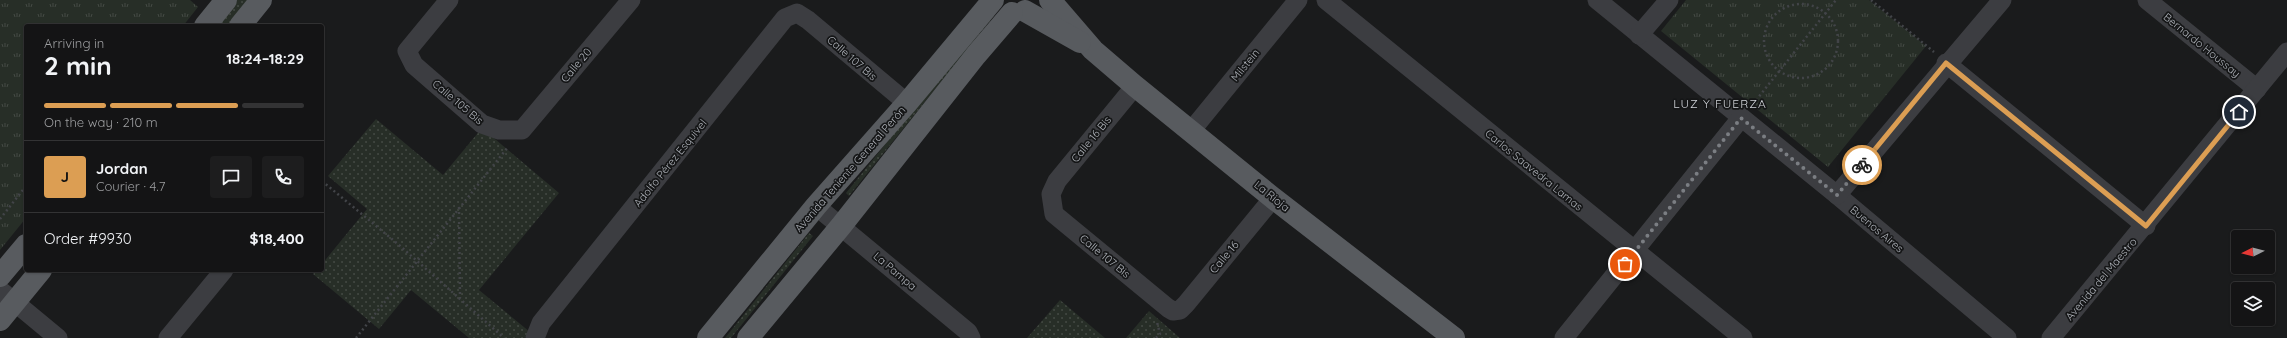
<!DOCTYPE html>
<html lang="en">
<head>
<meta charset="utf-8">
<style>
	:root { --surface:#141415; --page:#1d1d1e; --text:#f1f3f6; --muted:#9d9ea0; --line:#333334; --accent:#dc9e53 }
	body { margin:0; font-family:Quicksand,sans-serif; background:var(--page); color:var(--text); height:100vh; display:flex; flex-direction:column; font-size:15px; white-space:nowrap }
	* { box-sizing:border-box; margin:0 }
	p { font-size:13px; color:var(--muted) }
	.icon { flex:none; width:22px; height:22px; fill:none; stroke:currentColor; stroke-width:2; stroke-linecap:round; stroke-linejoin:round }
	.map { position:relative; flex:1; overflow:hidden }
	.panel { position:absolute; left:24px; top:24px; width:300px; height:248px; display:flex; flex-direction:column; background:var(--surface); border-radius:4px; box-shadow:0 1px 3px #0004,0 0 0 1px var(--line) }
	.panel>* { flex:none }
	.needle { width:26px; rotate:264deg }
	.tools { position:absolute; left:2231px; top:230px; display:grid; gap:8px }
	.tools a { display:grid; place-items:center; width:44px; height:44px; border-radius:4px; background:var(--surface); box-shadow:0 1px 3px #0004,0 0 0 1px var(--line); font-size:20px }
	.pin { position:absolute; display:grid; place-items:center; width:34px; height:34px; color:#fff; margin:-17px; border:2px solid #fff; border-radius:50%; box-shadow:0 1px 4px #0007 }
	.courier { position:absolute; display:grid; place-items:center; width:40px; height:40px; margin:-20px; border:3px solid #dc9e53; border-radius:50%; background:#fff; color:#222; box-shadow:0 1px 5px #0007 }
	.overview em { font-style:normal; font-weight:700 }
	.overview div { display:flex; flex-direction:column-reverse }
	.overview { display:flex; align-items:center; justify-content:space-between; height:68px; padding:0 20px }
	h1 { font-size:26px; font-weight:700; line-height:30px }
	.bar { display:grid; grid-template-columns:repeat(4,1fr); gap:6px 4px; align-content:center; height:48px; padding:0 20px }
	.bar i { height:5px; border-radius:3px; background:var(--line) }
	.bar .selected { background:var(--accent) }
	.bar p { grid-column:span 4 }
	.line { display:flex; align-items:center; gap:10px; padding:0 20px; border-top:1px solid var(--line) }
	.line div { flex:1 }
	.round { display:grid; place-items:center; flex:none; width:42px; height:42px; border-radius:4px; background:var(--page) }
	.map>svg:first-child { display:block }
	.grass { fill:url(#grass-dots) }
	.park { fill:url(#park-tufts) }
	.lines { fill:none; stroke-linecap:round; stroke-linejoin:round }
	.path { stroke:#424448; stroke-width:2.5; stroke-dasharray:2 3; stroke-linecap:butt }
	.minor { stroke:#3c3d41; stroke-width:19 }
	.major { stroke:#585b5f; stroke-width:22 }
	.done { stroke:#7b7e83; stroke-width:4; stroke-dasharray:0 7.2 }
	.route { stroke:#dc9e53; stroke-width:5 }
	.labels { text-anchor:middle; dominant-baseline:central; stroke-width:3.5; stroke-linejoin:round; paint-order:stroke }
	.street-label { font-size:11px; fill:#afb3ba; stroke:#151617 }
	.neighbourhood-label { font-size:12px; letter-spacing:1px; fill:#cfd2d7; stroke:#151617 }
</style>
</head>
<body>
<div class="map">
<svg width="2287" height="338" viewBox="0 0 2287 338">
	<defs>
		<pattern id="grass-dots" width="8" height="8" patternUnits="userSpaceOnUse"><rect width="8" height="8" fill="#272e27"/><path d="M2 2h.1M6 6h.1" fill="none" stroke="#444a44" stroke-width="1.8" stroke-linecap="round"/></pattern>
		<pattern id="park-tufts" width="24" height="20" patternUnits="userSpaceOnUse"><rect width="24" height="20" fill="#272e27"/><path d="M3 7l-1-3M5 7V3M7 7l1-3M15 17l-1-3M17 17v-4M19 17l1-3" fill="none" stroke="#444a44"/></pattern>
	</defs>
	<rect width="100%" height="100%" fill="#1a1b1c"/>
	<!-- grass -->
	<g class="grass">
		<polygon points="237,0 252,0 231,26 215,26"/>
		<polygon points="991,13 994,16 849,196 846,193"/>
		<polygon points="376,119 443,175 482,128 559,193 479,290 530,332 525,338 469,338 411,290 379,329 313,274 317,270 322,270 322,264 367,209 328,176"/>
		<polygon points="809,233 813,236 731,338 725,338"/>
		<polygon points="1060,300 1105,338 1027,338"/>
		<polygon points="1149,311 1180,338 1126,338"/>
	</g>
	<!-- park -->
	<g class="park">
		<polygon points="0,0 190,0 198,7 183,26 26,26 26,218 0,250"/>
		<polygon points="1686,0 1869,0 1926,46 1828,167 1661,31"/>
	</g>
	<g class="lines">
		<!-- path -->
		<g class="path">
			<polyline points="1871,0 1934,52"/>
			<circle cx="1801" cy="41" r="37"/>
			<polyline points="1753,104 1836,0"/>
			<polyline points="322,181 399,245 504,338"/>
			<polyline points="459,207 460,298"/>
			<polyline points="0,219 26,186"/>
			<polyline points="356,338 508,147"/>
			<polyline points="1156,338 1160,334 1157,322"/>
		</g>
		<!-- minor -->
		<g class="minor">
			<polyline points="449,0 407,51 414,65 482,124 499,130 522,130 631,0"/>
			<polyline points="1326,0 1743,338"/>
			<polyline points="1597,0 1837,195 2007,338"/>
			<polyline points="2147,0 2257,89"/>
			<polyline points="1639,35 1669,0"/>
			<polyline points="1946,63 2146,226"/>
			<polyline points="1135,86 1057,181 1051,194 1054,214 1168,308 1173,311 1180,310 1186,304 1273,198"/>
			<polyline points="1191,131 1298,0"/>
			<polyline points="1837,195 2002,0"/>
			<polyline points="816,206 968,332 971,338"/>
			<polyline points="0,290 58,338"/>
			<polyline points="168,338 224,270"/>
			<polyline points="535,338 541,323 785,18 797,13 808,20 907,103"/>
			<polyline points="1564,338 1741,118"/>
			<polyline points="2051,338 2287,52"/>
		</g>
		<!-- major -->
		<g class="major">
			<polyline points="1050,0 1093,50 1135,86 1273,198 1454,338"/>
			<polyline points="1025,11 1080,42"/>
			<polyline points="205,26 226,0"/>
			<polyline points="240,26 261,0"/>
			<polyline points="0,276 26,245"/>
			<polyline points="0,320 41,270"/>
			<polyline points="708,338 816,206 907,103 993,0"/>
			<polyline points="748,338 841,226 976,55 1012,13"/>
		</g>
	</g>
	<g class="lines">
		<!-- done -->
		<polyline class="done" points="1625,264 1741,118 1837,195 1862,165"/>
		<!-- route -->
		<polyline class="route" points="1862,165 1946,63 2146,226 2239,112"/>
	</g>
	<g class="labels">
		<!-- street labels -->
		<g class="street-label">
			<text transform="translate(2202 45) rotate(39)">Bernardo Houssay</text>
			<text transform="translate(852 58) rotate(41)">Calle 107 Bis</text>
			<text transform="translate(576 65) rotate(-50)">Calle 20</text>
			<text transform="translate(1245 65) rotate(-51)">Milstein</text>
			<text transform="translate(458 102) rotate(40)">Calle 105 Bis</text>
			<text transform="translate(1091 139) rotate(-51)">Calle 16 Bis</text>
			<text transform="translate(670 163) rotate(-51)">Adolfo Pérez Esquivel</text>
			<text transform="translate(850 169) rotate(-49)">Avenida Teniente General Perón</text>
			<text transform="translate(1534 170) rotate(39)">Carlos Saavedra Lamas</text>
			<text transform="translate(1272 196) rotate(39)">La Rioja</text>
			<text transform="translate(1877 229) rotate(40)">Buenos Aires</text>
			<text transform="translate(1105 256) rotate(39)">Calle 107 Bis</text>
			<text transform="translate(1224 257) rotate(-50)">Calle 16</text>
			<text transform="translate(895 271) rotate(40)">La Pampa</text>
			<text transform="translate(2101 279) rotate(-50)">Avenida del Maestro</text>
		</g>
		<!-- neighbourhood labels -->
		<g class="neighbourhood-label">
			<text x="1720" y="103">LUZ Y FUERZA</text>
		</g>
	</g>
</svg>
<div class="tools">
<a><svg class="needle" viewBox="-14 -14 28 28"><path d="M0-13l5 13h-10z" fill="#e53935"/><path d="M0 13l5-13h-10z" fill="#9d9ea0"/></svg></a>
<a><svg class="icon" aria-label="layers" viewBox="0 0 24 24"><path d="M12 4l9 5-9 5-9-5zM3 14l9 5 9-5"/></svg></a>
</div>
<div class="pin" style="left:1625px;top:264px;background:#ea580c"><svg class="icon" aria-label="bag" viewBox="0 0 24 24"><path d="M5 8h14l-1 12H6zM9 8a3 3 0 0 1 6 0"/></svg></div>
<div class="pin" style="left:2239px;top:112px;background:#1f2937"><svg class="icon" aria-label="home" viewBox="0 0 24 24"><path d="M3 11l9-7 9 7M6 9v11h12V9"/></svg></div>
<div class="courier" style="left:1862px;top:165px"><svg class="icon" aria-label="bike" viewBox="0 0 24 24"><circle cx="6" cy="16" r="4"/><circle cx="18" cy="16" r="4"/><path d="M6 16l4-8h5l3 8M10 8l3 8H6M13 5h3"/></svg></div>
<section class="panel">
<div class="overview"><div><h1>2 min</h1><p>Arriving in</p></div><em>18:24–18:29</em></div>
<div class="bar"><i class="selected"></i><i class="selected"></i><i class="selected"></i><i></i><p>On the way · 210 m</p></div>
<div class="line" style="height:72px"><b class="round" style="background:var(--accent);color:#111">J</b><div><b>Jordan</b><p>Courier · 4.7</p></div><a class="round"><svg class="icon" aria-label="chat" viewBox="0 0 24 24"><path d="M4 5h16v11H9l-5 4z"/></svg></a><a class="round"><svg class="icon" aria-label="phone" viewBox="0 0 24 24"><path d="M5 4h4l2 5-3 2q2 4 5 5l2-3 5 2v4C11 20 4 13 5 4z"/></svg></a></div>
<div class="line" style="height:52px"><div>Order #9930</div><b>$18,400</b></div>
</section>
</div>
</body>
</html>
